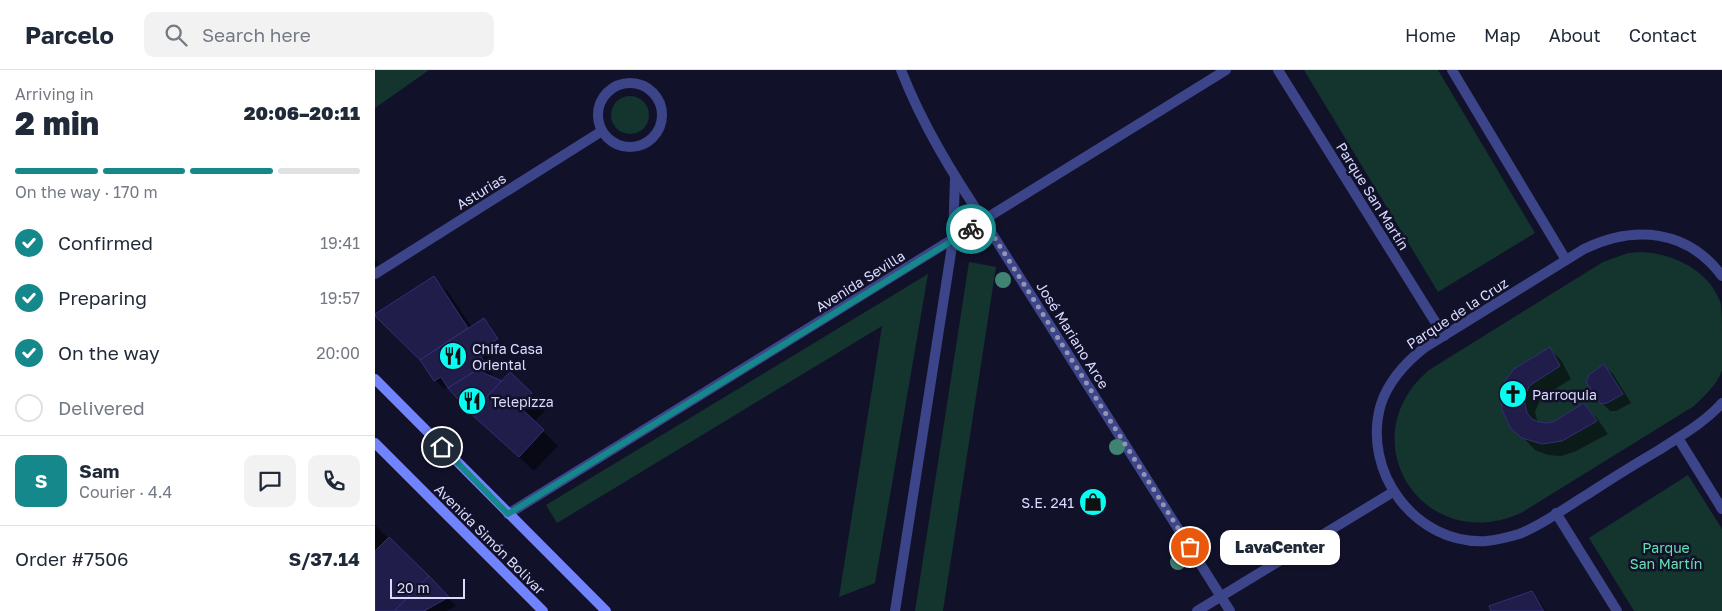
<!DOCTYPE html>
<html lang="en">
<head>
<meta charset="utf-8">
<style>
	:root { --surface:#fff; --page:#f2f2f3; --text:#1f2937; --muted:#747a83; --line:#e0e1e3; --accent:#15888b }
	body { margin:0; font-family:"Golos Text",sans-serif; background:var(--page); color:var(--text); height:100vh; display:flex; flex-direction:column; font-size:19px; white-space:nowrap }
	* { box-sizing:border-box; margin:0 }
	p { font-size:16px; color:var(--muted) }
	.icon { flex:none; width:28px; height:28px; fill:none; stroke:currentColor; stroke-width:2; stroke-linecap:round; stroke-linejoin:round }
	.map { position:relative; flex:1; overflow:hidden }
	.drawer { display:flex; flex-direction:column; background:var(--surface); width:375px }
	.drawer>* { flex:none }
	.scale { position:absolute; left:15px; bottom:12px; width:75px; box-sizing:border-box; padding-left:5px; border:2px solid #dadbff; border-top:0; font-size:14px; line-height:18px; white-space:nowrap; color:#dadbff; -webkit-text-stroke:4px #12112a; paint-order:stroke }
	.pin { position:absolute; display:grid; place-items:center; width:42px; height:42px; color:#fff; margin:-21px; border:2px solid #fff; border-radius:50%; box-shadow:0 1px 5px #0007 }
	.courier { position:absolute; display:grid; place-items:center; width:50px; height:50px; margin:-25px; border:4px solid #15888b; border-radius:50%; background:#fff; color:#222; box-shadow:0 1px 6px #0007 }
	.bubble { position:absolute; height:35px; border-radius:10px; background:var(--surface); box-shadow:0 1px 4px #0004; font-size:16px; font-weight:800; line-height:35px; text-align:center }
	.summary em { font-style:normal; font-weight:800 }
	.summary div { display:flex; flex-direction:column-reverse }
	.summary { display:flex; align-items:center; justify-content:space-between; height:85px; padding:0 15px }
	h1 { font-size:32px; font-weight:800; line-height:38px }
	.bar { display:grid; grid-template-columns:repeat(4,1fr); gap:8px 5px; align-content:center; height:60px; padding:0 15px }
	.bar i { height:6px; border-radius:4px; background:var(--line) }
	.bar .selected { background:var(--accent) }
	.bar p { grid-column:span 4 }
	.line { display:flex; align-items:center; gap:12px; padding:0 15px; border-top:1px solid var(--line) }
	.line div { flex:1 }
	.round { display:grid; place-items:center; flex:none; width:52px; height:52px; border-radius:10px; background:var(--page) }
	ol { padding:0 15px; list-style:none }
	li { display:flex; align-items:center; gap:15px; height:55px }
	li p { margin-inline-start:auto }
	li .icon { padding:5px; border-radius:50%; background:var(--accent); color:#fff; stroke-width:4 }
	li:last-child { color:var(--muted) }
	li i { width:28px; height:28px; border:2px solid var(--line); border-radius:50% }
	header { display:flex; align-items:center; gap:30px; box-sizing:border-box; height:70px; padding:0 25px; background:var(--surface); border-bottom:1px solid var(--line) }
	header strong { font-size:24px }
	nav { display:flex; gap:28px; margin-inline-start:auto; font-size:18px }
	.search { width:350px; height:45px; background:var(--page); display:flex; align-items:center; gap:12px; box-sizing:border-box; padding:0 18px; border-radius:10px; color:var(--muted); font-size:19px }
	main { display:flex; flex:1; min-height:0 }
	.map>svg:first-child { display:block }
	.green { fill:#14342e }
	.shadow { fill:#0007 }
	.building { fill:#201d4b; stroke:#332f77 }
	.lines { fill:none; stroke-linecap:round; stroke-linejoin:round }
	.street { stroke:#3c4589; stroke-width:10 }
	.secondary { stroke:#7283fe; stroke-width:10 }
	.tree { fill:#408373 }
	.done { stroke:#9494b4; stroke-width:5; stroke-dasharray:0 9 }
	.route { stroke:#15888b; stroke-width:6 }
	.labels { text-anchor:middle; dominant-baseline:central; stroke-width:5; stroke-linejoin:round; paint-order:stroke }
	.street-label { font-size:14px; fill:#dadbff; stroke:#12112a }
	.poi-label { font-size:14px; fill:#dadbff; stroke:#12112a; text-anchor:start }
	.park-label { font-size:14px; fill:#65e0af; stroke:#12112a }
</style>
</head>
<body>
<header>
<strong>Parcelo</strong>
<div class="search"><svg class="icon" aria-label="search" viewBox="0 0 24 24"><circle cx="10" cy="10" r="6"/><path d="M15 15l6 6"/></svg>Search here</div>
<nav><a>Home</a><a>Map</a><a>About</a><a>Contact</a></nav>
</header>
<main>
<section class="drawer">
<div class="summary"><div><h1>2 min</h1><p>Arriving in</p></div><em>20:06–20:11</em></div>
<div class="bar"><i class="selected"></i><i class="selected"></i><i class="selected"></i><i></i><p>On the way · 170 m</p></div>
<ol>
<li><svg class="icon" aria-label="check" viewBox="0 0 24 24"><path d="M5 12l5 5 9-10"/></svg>Confirmed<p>19:41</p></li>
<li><svg class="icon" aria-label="check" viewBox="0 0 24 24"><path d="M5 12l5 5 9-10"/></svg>Preparing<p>19:57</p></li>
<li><svg class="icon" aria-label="check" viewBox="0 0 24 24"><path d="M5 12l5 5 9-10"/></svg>On the way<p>20:00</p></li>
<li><i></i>Delivered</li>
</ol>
<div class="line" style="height:90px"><b class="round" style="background:var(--accent);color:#fff">S</b><div><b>Sam</b><p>Courier · 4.4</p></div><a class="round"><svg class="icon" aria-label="chat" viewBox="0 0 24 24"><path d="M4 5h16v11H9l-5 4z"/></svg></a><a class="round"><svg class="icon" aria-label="phone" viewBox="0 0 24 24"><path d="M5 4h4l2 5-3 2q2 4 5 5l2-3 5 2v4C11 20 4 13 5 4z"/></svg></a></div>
<div class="line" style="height:65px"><div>Order #7506</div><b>S/37.14</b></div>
</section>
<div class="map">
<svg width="1347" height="541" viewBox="0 0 1347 541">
	<rect width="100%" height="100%" fill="#12112a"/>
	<!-- green -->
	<g class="green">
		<polygon points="0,0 54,0 0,38"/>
		<polygon points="929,0 1063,0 1160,163 1063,222"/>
		<circle cx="255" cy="45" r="19"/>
		<path d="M1267,182C1300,184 1335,201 1346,234C1347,243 1347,256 1347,265C1347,276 1347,289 1347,300C1343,314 1329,326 1319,336L1146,443C1048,487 973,369 1054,300L1228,192L1253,183Z"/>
		<polygon points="594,192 621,197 568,541 540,541"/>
		<polygon points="553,204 500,513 464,527 507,256 182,453 171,435"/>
		<polygon points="1313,405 1347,459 1347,541 1259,541 1214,468"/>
	</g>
	<!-- shadow -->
	<g class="shadow">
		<polygon points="0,188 4,194 0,197"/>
		<polygon points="58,207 73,222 97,257 109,249 117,257 114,257 125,275 127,273 117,257 130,278 110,291 118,303 113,306 127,313 135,304 171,339 159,352 183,376 159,401 113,359 73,316 69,319 60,310 47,291 15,260"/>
		<polygon points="1174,278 1186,290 1196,309 1166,328 1160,342 1163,354 1178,353 1209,335 1221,347 1233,364 1199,382 1186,386 1173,385 1160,380 1133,352"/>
		<polygon points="1229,296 1238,304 1256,333 1241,341 1235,341 1227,333"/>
		<polygon points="0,455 65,519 81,536 72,541 0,541"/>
		<polygon points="1157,523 1165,531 1171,541 1117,541"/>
	</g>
	<!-- building -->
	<g class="building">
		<polygon points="59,206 93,258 45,290 0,246 0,244"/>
		<polygon points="109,248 123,269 103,282 111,294 73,318 66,307 59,311 45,290"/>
		<polygon points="1175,277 1185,296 1154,316 1149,329 1152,343 1157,349 1164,352 1171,353 1178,352 1209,333 1222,351 1187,371 1167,374 1147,368 1136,359 1127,340 1126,326 1130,311 1139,299"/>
		<polygon points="1229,294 1248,324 1232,333 1226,334 1211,312 1214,305"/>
		<polygon points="102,300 127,311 96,344 73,318"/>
		<polygon points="135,302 157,323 145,337 169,360 144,387 96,344"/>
		<polygon points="14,467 54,506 19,541 0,541 0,481"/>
		<polygon points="54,506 74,527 49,541 19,541"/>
		<polygon points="1157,521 1169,541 1116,541 1114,536"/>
	</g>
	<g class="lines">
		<!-- street -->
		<g class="street">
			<path d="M526,0C547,54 577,103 609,151L855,541"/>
			<polyline points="903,0 1069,266"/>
			<polyline points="1077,0 1191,190"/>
			<circle cx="255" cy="45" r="32"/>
			<polyline points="0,204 227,61"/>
			<path d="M1347,206C1312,159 1259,155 1209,179L1049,278C1030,293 1014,310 1006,334C986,401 1040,475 1111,471C1122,470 1134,467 1144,464C1168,455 1191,437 1213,424C1236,409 1260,394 1284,380C1307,365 1329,353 1347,333"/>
			<polyline points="1303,368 1347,439"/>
			<polyline points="1181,443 1242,541"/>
			<polyline points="133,444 851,0"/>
			<polyline points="520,541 578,170 580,108"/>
			<polyline points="822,541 1018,422"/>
		</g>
		<!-- secondary -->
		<g class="secondary">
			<polyline points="0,309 231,541"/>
			<polyline points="0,373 168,541"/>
		</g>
	</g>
	<!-- trees -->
	<g class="tree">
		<circle cx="628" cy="210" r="8"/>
		<circle cx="742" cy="377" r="8"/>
		<circle cx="803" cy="492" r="8"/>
	</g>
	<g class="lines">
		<!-- done -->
		<polyline class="done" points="596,159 609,151 815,477"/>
		<!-- route -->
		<polyline class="route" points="67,377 133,444 596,159"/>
	</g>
	<!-- icons -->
	<defs>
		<symbol id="restaurant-disc" viewBox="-11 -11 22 22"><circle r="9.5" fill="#08fdf2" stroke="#12112a"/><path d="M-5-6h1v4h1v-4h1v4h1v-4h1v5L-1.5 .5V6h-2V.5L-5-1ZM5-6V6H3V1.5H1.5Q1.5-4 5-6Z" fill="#111"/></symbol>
		<symbol id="church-disc" viewBox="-11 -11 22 22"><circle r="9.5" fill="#08fdf2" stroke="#12112a"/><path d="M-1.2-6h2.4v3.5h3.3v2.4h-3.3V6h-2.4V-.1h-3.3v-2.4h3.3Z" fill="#111"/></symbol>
		<symbol id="shop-disc" viewBox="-11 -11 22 22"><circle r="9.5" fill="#08fdf2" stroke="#12112a"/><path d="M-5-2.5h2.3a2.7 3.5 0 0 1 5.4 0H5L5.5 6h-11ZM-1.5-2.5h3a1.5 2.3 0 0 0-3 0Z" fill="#111"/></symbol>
	</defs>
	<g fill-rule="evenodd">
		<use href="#restaurant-disc" x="62" y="270" width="32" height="32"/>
		<use href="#church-disc" x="1122" y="308" width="32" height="32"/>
		<use href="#restaurant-disc" x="81" y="315" width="32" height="32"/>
		<use href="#shop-disc" x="702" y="416" width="32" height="32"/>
	</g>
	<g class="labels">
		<!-- street labels -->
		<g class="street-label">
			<text transform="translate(106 121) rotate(-32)">Asturias</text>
			<text transform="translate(998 126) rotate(58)">Parque San Martín</text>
			<text transform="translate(485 211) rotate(-32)">Avenida Sevilla</text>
			<text transform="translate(1082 243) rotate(-33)">Parque de la Cruz</text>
			<text transform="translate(698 265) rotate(58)">José Mariano Arce</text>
			<text transform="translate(115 469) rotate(45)">Avenida Simón Bolivar</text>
		</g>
		<!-- poi labels -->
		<g class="poi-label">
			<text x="97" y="278">Chifa Casa<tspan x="97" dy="16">Oriental</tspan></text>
			<text x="1157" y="324">Parroquia</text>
			<text x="116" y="331">Telepizza</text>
			<text x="699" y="432" text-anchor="end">S.E. 241</text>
		</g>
		<!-- park labels -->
		<g class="park-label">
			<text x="1291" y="477">Parque<tspan x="1291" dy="16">San Martín</tspan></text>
		</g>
	</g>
</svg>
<div class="scale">20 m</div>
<div class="pin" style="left:815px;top:477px;background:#ea580c"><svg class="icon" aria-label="bag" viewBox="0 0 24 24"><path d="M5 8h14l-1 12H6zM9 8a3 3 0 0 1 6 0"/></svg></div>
<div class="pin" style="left:67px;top:377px;background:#1f2937"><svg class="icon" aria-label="home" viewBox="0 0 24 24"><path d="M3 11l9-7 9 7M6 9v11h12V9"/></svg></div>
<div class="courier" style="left:596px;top:159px"><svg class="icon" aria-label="bike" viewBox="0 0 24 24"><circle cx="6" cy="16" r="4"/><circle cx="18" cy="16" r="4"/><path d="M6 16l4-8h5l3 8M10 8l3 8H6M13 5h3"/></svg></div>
<div class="bubble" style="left:845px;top:460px;width:120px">LavaCenter</div>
</div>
</main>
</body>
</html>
